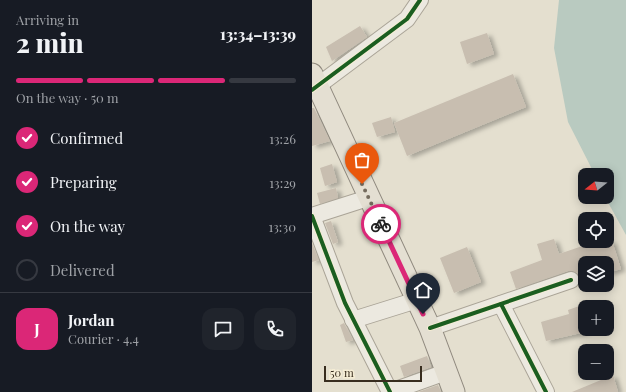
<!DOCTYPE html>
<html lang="en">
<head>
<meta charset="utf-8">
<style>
	:root { --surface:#171b24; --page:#20242c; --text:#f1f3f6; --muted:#9ea1a6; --line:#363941; --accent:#db2777 }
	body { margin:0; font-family:"Playfair Display",serif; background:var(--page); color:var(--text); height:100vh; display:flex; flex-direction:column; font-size:15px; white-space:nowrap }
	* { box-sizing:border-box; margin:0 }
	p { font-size:13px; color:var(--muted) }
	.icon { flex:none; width:22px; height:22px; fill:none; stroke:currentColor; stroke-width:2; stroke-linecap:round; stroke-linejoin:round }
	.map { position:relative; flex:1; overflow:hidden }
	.side { display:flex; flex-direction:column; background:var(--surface); width:312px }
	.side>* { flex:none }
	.needle { width:26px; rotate:253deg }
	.controls { position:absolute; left:266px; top:168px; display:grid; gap:8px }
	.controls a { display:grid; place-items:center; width:36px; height:36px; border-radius:8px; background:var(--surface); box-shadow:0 2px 10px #0003; font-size:20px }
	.scale { position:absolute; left:12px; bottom:10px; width:98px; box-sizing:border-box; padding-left:4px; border:2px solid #382d1f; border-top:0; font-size:11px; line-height:14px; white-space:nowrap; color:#382d1f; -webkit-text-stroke:3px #f5edd5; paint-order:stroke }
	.pin { position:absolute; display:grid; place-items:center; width:34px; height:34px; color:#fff; margin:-41px -17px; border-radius:50% 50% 50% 0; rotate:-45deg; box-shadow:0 0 4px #0007 }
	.pin .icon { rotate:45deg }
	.courier { position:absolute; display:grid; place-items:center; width:40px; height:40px; margin:-20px; border:3px solid #db2777; border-radius:50%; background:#fff; color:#222; box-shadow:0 1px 5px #0007 }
	.overview em { font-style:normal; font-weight:800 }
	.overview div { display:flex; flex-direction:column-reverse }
	.overview { display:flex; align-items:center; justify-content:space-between; height:68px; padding:0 16px }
	h1 { font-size:26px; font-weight:800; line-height:30px }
	.bar { display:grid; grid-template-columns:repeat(4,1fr); gap:6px 4px; align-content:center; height:48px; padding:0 16px }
	.bar i { height:5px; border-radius:3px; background:var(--line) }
	.bar .on { background:var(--accent) }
	.bar p { grid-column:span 4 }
	.line { display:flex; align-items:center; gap:10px; padding:0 16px; border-top:1px solid var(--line) }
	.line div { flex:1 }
	.round { display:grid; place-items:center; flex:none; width:42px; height:42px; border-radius:12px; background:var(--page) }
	ol { padding:0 16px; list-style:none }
	li { display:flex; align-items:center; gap:12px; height:44px }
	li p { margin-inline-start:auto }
	li .icon { padding:4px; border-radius:50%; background:var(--accent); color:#fff; stroke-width:4 }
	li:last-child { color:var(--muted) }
	li i { width:22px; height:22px; border:2px solid var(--line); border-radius:50% }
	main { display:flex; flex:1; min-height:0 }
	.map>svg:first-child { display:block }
	.water { fill:#b9cac0 }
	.building { fill:#c8beb0; filter:url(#shadow) }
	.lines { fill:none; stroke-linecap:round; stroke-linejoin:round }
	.minor-casing { stroke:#aaa497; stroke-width:18 }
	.major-casing { stroke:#8f897e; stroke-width:23 }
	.minor { stroke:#ece9e0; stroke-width:16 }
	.major { stroke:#e4dfd2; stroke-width:21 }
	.cycleway-casing { stroke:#f5edd5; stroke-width:6 }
	.cycleway { stroke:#1b5e20; stroke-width:4 }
	.done { stroke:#746b5d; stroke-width:4; stroke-dasharray:0 7.2 }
	.route { stroke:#db2777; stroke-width:5 }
</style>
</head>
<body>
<main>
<section class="side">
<div class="overview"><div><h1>2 min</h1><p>Arriving in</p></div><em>13:34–13:39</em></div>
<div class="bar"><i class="on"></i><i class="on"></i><i class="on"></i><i></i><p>On the way · 50 m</p></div>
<ol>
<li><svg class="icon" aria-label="check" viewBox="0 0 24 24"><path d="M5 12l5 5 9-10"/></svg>Confirmed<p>13:26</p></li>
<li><svg class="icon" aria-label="check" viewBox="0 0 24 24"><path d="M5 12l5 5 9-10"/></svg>Preparing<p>13:29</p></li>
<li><svg class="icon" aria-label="check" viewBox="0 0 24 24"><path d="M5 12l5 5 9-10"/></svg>On the way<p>13:30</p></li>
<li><i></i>Delivered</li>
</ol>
<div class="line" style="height:72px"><b class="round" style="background:var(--accent);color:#fff">J</b><div><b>Jordan</b><p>Courier · 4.4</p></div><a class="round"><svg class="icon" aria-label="chat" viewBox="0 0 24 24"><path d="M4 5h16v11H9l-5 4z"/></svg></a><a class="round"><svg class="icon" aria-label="phone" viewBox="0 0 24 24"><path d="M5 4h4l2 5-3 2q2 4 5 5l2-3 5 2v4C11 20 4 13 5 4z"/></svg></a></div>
</section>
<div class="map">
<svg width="314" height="392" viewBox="0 0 314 392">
	<defs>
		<filter id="shadow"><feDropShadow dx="4.5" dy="2.5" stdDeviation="2" flood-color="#0004"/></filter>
	</defs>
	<rect width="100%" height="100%" fill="#e4dfcf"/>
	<!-- water -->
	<polygon class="water" points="247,0 314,0 314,235 293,197 295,197 295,175 283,175 256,122 242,48"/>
	<!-- building -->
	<g class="building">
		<polygon points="48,26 55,37 20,61 14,47"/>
		<polygon points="175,33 182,54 155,64 148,42"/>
		<polygon points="201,74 214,107 95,156 82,123"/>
		<polygon points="0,108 2,108 18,141 0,146"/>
		<polygon points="79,117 83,132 65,137 60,123"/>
		<polygon points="20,164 25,182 13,186 8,168"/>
		<polygon points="24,188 26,198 8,204 5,193"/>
		<polygon points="19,221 26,242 21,244 13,223"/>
		<polygon points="242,239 247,254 285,241 300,241 309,269 295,273 295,263 273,263 273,280 268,282 268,277 266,273 261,271 256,271 204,289 198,272 230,260 225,244"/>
		<polygon points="0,243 7,260 0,262"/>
		<polygon points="155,247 169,282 142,293 128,258"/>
		<polygon points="273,304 273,332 234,341 229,322 257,314 256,310"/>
		<polygon points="32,323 41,340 34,342 28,325"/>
		<polygon points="115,356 119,367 92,377 88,366"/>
		<polygon points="301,375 306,392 260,392"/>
		<polygon points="126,385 129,392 106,392"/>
	</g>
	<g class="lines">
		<defs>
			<g id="minor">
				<polyline points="0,90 95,19 108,0"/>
				<polyline points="0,216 33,303 78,392"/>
				<polyline points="0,216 56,198"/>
				<polyline points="189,304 234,392"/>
				<polyline points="41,320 105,300"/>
				<polyline points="118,328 259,280"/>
				<polyline points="78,392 134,372"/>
			</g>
			<polyline id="major" points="0,74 118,328 142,392"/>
		</defs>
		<!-- minor casing -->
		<use href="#minor" class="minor-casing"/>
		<!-- major casing -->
		<use href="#major" class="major-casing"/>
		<!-- minor -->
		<use href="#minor" class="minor"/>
		<!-- major -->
		<use href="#major" class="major"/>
		<defs>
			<g id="cycleway">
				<polyline points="0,90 95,19 108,0"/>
				<polyline points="0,216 33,303 78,392"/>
				<polyline points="189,304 234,392"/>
				<polyline points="118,328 259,280"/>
			</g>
		</defs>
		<!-- cycleway casing -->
		<use href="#cycleway" class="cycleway-casing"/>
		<!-- cycleway -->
		<use href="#cycleway" class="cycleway"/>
	</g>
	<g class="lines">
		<!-- done -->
		<polyline class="done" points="50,184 69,224"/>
		<!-- route -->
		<polyline class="route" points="69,224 111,314"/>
	</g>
</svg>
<div class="controls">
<a><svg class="needle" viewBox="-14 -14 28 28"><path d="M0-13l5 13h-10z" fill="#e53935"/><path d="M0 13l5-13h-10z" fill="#9ea1a6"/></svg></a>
<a><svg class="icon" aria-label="locate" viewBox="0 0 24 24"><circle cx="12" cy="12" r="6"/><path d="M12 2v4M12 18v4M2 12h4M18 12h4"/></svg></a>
<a><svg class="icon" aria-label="layers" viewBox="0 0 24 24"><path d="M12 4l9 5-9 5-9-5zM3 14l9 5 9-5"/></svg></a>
<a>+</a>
<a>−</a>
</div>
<div class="scale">50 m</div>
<div class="pin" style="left:50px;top:184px;background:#ea580c"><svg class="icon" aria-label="bag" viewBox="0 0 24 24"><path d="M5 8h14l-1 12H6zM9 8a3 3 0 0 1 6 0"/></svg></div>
<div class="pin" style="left:111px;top:314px;background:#1f2937"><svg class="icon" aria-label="home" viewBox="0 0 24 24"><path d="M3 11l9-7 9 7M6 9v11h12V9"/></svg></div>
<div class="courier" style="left:69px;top:224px"><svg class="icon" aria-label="bike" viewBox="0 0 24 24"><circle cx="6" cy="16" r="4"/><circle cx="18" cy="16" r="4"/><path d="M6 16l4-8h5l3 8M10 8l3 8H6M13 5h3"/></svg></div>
</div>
</main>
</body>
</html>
